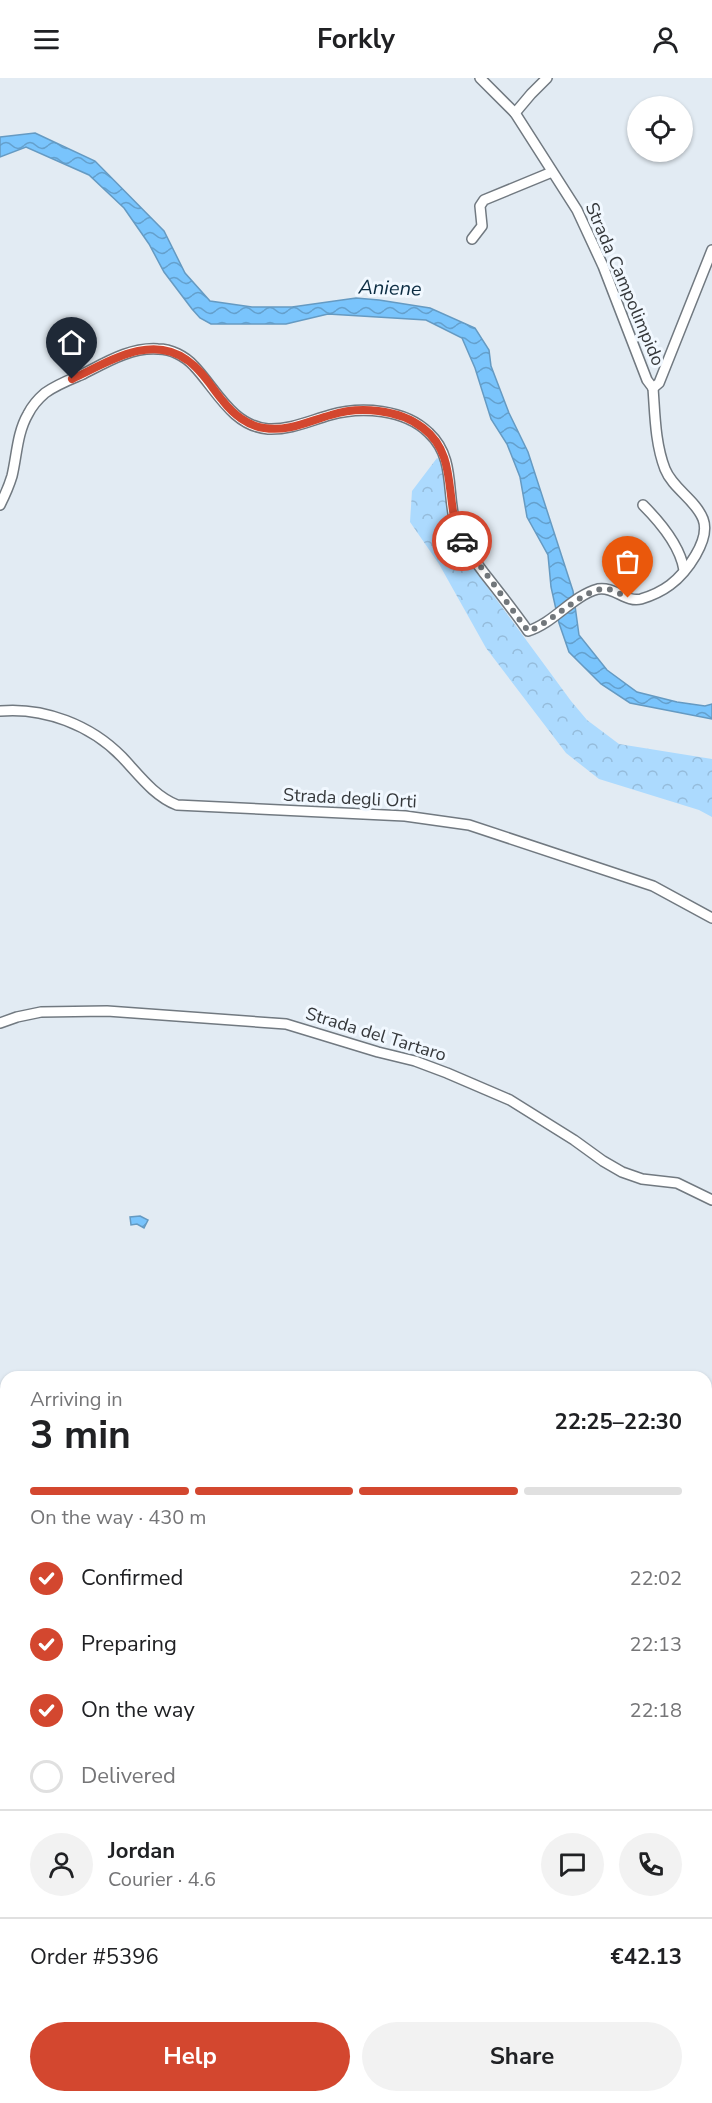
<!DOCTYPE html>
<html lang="en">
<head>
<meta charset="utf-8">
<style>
	:root { --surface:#fff; --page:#f2f2f2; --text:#202124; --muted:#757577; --line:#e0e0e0; --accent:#d3472f }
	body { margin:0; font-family:"Nunito Sans",sans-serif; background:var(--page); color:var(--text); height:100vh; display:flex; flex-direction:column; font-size:22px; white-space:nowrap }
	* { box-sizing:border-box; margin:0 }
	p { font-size:20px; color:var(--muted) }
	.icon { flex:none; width:33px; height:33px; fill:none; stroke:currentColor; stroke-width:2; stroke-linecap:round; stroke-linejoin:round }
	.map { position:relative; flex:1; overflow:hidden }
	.drawer { position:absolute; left:0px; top:1293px; width:712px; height:732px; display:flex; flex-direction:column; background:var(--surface); border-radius:18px 18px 0 0; box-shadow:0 2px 4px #0004 }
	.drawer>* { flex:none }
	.buttons { position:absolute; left:627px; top:18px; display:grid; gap:12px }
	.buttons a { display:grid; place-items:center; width:66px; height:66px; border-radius:50%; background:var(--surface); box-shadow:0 2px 4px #0004; font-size:30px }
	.pin { position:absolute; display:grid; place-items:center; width:51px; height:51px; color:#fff; margin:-62px -26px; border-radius:50% 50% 50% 0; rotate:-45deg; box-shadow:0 0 6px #0007 }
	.pin .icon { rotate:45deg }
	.courier { position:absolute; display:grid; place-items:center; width:60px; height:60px; margin:-30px; border:4px solid #d3472f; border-radius:50%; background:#fff; color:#222; box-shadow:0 2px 8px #0007 }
	.overview em { font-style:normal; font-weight:700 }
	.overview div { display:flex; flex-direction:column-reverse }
	.overview { display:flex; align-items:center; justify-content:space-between; height:102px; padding:0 30px }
	h1 { font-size:39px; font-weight:700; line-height:45px }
	.bar { display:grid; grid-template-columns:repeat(4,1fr); gap:9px 6px; align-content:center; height:72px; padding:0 30px }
	.bar i { height:8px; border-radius:4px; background:var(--line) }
	.bar .selected { background:var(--accent) }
	.bar p { grid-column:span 4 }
	.line { display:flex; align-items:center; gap:15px; padding:0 30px; border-top:2px solid var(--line) }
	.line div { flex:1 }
	.round { display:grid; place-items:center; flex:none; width:63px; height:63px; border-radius:32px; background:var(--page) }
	ol { padding:0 30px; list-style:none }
	li { display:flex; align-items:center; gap:18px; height:66px }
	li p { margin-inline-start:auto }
	li .icon { padding:6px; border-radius:50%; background:var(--accent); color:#fff; stroke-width:4 }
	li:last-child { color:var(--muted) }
	li i { width:33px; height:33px; border:3px solid var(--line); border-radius:50% }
	.primary-button { display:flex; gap:12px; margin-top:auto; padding:12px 30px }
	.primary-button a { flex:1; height:69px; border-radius:36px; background:var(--accent); color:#fff; font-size:24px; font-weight:700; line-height:69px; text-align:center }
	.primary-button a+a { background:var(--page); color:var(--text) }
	header { display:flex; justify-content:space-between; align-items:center; height:78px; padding:0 30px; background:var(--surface); font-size:27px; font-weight:700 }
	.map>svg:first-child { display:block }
	.forest { fill:url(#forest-crowns) }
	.park { fill:#acdafe }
	.water { fill:url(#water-waves); stroke:#659ac2; stroke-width:1.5 }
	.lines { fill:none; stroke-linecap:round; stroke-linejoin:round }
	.minor-casing { stroke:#717980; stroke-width:12 }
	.major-casing { stroke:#c6c7c8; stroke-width:15 }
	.minor { stroke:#fff; stroke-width:9 }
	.major { stroke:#c6e6ff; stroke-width:12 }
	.done { stroke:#72777b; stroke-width:6; stroke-dasharray:0 10.8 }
	.route { stroke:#d3472f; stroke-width:8 }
	.labels { text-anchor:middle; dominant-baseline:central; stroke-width:6; stroke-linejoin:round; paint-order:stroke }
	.street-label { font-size:18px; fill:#35383b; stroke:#f1f8ff }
	.water-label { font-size:20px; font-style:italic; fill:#0b2c42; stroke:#f1f8ff }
</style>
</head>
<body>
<header><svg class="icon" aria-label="menu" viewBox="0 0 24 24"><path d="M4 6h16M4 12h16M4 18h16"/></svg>Forkly<svg class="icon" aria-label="person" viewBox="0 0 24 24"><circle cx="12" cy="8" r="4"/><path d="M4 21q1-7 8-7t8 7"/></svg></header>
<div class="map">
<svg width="712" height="2025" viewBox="0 0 712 2025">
	<defs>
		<pattern id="forest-crowns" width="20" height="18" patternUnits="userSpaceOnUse" patternTransform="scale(1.5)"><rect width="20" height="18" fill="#acdafe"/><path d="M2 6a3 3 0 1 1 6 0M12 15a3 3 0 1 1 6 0" fill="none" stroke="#95bcdb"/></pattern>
		<pattern id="water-waves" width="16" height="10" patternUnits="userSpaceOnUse" patternTransform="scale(1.5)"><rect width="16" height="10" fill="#79c4fc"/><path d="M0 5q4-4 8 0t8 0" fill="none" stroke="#64a0cd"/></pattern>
	</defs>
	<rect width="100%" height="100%" fill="#e2ebf3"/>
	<!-- forest -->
	<polygon class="forest" points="437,380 445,386 450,454 463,476 571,623 587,642 619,666 712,681 712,739 699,732 599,701 566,675 486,570 439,486 410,444 412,413"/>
	<!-- park -->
	<polygon class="park" points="127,2019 202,2019 196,2025 122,2025"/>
	<!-- water -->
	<g class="water">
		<polygon points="35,55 95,83 164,153 185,195 210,223 252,229 292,229 356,220 379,222 430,230 475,250 489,272 491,288 509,335 528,374 573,513 579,557 607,592 637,614 677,624 705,628 712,626 712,641 630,625 601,606 569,574 559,545 551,509 548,477 527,439 520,399 507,366 491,341 475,290 462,260 426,242 328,236 286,246 211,246 200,240 192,231 164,194 149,166 124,130 89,97 26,69 0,79 0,59"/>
		<polygon points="140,1138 148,1142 144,1150 137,1146 131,1147 130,1139"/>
	</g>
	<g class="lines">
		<defs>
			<g id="minor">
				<polyline points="480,0 515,35 577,132 603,188 647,302 653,310"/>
				<polyline points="515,35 531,16 547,0"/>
				<polyline points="472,161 482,148 480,128 484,122 552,94"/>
				<polyline points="653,310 659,305 712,172"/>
				<path d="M0,427C5,417 9,408 12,398C17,377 17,355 28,336C32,328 38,321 45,315C56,307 69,302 81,297C105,285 130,269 158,271C171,271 185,278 194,288C216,311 232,348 268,351C290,352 309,343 330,337C361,328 405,331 429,355C456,380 446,416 456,449C461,466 473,480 484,495C499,514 514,533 528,553C554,545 572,518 598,511C614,508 626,525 641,521C651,518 662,513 670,507C686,495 711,462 703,441C695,421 673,411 665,391C655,365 655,336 653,310"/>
				<path d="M643,427C660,444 680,467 684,492"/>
				<path d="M0,633C44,629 91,647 122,679C139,697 154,718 177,727L405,738L469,747L653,808L712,840"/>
				<polyline points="0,945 17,939 41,934 107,933 286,946 378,974 415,983 447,995 510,1022 574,1062 603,1083 622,1094 642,1101 677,1105 712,1122"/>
				<polyline points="0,1329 6,1330"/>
				<polyline points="706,1415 712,1414"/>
				<polyline points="706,1491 712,1495"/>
				<polyline points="706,1625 712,1623"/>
				<polyline points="706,1640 712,1638"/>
				<polyline points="706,1702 712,1698"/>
				<polyline points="706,1751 712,1752"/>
				<polyline points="706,1763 712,1761"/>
				<polyline points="706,1826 712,1823"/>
				<polyline points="706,1995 712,1992"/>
				<polyline points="610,2019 613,2025"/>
				<polyline points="116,2025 121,2019"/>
				<polyline points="210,2025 216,2019"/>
				<polyline points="257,2025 261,2019"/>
				<polyline points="349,2025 356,2019"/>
				<polyline points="446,2025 454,2019"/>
				<polyline points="680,2025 683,2019"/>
			</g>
			<g id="major">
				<polyline points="706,1597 712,1596"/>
				<polyline points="0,1922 6,1918"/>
			</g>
		</defs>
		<!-- minor casing -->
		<use href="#minor" class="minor-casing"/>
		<!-- major casing -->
		<use href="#major" class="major-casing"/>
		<!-- minor -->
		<use href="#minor" class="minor"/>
		<!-- major -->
		<use href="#major" class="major"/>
	</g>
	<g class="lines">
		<!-- done -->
		<path class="done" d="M462,463L528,553C551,546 586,508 607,511C614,512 622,517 628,520"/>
		<!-- route -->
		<path class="route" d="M72,301C107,285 150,255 187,282C202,292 212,310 223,323C233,336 248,348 264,350C288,354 309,343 331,337C359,328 399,331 423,350C460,378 443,426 462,463"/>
	</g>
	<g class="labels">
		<!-- street labels -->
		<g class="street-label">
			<text transform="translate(625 206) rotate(67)">Strada Campolimpido</text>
			<text transform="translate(350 720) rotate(3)">Strada degli Orti</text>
			<text transform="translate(376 956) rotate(17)">Strada del Tartaro</text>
		</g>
		<!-- water labels -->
		<g class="water-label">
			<text transform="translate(390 210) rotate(2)">Aniene</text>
		</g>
	</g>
</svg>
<div class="buttons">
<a><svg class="icon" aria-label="locate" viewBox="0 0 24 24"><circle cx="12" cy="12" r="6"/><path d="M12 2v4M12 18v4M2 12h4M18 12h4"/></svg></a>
</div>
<div class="pin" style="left:628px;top:520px;background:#ea580c"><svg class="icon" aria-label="bag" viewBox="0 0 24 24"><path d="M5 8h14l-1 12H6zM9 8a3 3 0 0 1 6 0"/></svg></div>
<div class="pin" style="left:72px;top:301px;background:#1f2937"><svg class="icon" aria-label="home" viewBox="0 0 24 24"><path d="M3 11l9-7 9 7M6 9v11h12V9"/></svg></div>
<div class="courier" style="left:462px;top:463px"><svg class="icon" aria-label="car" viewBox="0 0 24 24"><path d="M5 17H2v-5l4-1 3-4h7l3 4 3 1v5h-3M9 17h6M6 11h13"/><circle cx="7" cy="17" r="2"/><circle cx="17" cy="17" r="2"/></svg></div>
<section class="drawer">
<div class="overview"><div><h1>3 min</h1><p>Arriving in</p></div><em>22:25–22:30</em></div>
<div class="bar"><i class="selected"></i><i class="selected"></i><i class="selected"></i><i></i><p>On the way · 430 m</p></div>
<ol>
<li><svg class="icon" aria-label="check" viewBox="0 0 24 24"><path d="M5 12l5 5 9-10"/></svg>Confirmed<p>22:02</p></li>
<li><svg class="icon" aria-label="check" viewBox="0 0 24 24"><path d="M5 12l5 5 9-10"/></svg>Preparing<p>22:13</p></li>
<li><svg class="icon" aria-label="check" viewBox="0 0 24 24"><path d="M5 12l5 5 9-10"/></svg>On the way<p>22:18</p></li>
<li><i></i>Delivered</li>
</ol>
<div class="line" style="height:108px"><a class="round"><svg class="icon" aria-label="person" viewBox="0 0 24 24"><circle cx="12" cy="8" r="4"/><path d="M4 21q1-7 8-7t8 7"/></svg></a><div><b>Jordan</b><p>Courier · 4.6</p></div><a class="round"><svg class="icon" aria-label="chat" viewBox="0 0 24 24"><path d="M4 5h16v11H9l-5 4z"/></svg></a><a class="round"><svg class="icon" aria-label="phone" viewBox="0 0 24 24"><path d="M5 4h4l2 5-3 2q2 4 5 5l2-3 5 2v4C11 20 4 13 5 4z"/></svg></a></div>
<div class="line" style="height:78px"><div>Order #5396</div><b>€42.13</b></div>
<div class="primary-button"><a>Help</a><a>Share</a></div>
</section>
</div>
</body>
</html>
